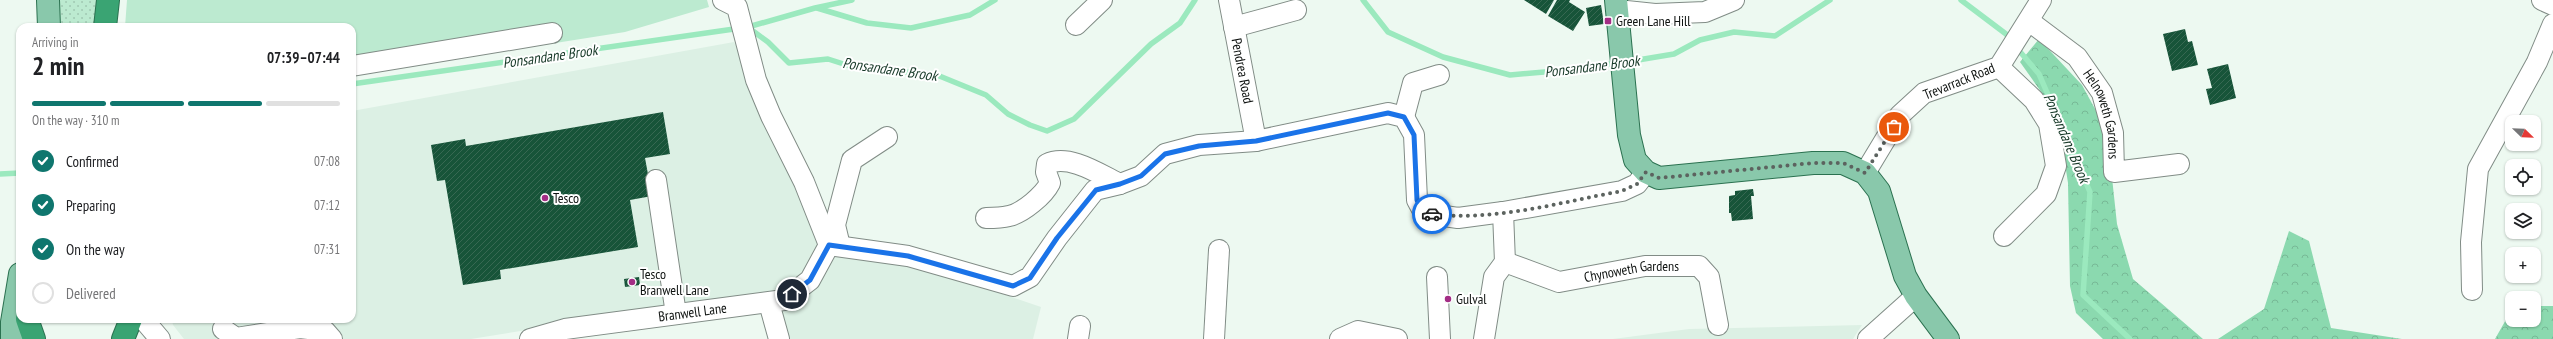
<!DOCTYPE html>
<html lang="en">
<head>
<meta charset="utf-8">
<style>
	:root { --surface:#fff; --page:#f2f2f2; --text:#202124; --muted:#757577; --line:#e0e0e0; --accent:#0f766e }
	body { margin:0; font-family:"PT Sans Narrow",sans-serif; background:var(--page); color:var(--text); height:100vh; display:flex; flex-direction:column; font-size:15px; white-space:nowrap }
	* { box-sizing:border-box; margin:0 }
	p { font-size:13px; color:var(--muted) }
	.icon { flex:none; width:22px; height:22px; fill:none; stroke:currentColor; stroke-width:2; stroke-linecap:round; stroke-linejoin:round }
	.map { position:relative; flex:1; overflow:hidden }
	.sheet { position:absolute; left:16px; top:23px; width:340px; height:300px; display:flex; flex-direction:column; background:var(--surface); border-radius:12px; box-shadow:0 1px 3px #0004 }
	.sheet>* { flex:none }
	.needle { width:26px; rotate:113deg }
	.tools { position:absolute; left:2505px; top:115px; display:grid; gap:8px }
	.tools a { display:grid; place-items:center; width:36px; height:36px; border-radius:8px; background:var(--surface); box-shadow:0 1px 3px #0004; font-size:20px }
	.pin { position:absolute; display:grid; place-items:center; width:34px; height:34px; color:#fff; margin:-17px; border:2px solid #fff; border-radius:50%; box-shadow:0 1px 4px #0007 }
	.courier { position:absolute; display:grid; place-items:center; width:40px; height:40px; margin:-20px; border:3px solid #1a73e8; border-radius:50%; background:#fff; color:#222; box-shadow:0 1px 5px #0007 }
	.headline em { font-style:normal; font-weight:600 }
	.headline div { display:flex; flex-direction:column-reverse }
	.headline { display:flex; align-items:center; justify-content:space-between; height:68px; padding:0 16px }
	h1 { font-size:26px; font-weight:600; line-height:30px }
	.bar { display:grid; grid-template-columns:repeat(4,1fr); gap:6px 4px; align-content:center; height:48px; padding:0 16px }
	.bar i { height:5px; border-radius:3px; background:var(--line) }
	.bar .active { background:var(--accent) }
	.bar p { grid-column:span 4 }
	ol { padding:0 16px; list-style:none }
	li { display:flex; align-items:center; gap:12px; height:44px }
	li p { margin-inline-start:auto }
	li .icon { padding:4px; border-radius:50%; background:var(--accent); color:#fff; stroke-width:4 }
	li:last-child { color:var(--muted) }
	li i { width:22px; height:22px; border:2px solid var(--line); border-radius:50% }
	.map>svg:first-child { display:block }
	.built { fill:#dcf0e4 }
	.grass { fill:url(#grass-dots) }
	.forest { fill:url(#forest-crowns) }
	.green { fill:#bcead0 }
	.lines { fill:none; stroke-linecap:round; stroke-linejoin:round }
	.stream { stroke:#9be9be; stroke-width:5.5 }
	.building { fill:url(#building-hatch) }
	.minor-casing { stroke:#818c86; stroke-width:22 }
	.major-casing { stroke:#2b7150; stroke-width:24 }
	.highway-casing { stroke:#2b7150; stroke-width:24 }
	.minor { stroke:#fff; stroke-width:20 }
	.major { stroke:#89c8ab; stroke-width:22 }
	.highway { stroke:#3aa473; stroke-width:22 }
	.done { stroke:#5c635f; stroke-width:4; stroke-dasharray:0 7.2 }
	.route { stroke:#1a73e8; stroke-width:5 }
	.poi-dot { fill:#a32d85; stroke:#fff; stroke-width:1.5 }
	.labels { text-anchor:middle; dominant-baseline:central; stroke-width:4; stroke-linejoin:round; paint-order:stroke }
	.poi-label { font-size:14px; fill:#0e1210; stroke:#fff; text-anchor:start }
	.street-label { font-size:14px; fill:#0e1210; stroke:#fff }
	.water-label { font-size:15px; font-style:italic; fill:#183a29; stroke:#fff }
</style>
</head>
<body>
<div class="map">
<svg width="2553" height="339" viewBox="0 0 2553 339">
	<defs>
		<pattern id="grass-dots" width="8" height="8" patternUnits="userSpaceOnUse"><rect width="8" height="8" fill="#bcead0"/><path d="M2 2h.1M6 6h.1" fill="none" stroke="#a0c8b2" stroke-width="1.8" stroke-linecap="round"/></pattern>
		<pattern id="forest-crowns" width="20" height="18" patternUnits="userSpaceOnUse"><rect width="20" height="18" fill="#8bd9af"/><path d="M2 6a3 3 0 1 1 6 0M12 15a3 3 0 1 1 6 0" fill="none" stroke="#77b996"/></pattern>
		<pattern id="building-hatch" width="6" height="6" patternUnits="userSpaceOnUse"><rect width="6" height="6" fill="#175439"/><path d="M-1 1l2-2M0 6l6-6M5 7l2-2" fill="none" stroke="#376852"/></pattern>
	</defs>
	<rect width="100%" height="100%" fill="#edf9f1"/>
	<!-- built -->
	<g class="built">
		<polygon points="734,42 832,236 1041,307 1033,339 773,339 762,292 471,339 184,339 173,325 172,319 352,319 352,111"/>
		<polygon points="1862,325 1853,339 1613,339 1689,329"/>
	</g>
	<!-- grass -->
	<polygon class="grass" points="60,0 100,0 98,27 60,27"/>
	<!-- forest -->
	<g class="forest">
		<polygon points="2039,39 2082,85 2107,131 2117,224 2133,279 2203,339 2103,339 2076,313 2070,286 2068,183 2064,157 2044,96 2020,62"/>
		<polygon points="2289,231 2309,241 2331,328 2402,339 2218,339 2264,309"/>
		<polygon points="2534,306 2553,306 2553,339 2495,339 2512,309 2512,320 2534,320"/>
	</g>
	<!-- green -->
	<polygon class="green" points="127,0 707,0 709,7 625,32 352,75 352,27 125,27"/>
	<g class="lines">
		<!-- stream -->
		<g class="stream">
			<polyline points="1363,0 1388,32 1443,57 1510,75 1579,69 1617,63"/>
			<polyline points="1961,0 2006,34 2011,40"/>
			<polyline points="817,8 867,23 911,28 970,15 995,0"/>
			<polyline points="749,28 768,42 789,63 828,59 853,67 937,75 986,95 1008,114 1030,125 1047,131 1074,119 1151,44 1180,23 1195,0"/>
			<polyline points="2016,47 2039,74 2090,192 2083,295 2130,339"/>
			<polyline points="1626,62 1674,54 1700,40 1734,32 1775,36 1830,0"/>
			<polyline points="352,84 748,27 815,8 852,0"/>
			<polyline points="0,174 20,173"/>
		</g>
	</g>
	<!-- building -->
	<g class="building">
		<polygon points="1524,0 1554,0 1546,14"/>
		<polygon points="1557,0 1570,0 1569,2 1585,12 1573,31 1548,16"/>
		<polygon points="1601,5 1604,24 1589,26 1586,8"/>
		<polygon points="2185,29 2188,42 2192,41 2198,65 2172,71 2163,34"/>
		<polygon points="2228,64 2236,98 2210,105 2206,89 2212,88 2207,69"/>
		<polygon points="663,112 670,154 645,158 652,196 630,200 638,247 500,270 501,279 463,285 445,180 437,181 431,145 465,139 466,146"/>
		<polygon points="1753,189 1754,196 1751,196 1753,219 1732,221 1731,213 1729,213 1729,196 1735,195 1735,191"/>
		<polygon points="639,277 640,285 625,287 624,279"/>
	</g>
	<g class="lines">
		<defs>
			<g id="minor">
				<polyline points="723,0 737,7 756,80 771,116 804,182 829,245"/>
				<path id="s1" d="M1229,0L1256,141"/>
				<polyline points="2542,0 2553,5"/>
				<polyline points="1617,10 1655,14 1705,12 1734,0"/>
				<path id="s2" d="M2029,21L2077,57L2102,93L2113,133L2114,172L2179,164"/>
				<polyline points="1076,25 1102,0"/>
				<polyline points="1234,27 1296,10"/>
				<polyline points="352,66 552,33"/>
				<polyline points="1999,67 2034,100 2049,124 2056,166 2046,194 2004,236"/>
				<polyline points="1404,117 1413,83 1439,75"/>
				<polyline points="1865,173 1900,115 1924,93 1999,67 2041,0"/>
				<polyline points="656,180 676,314"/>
				<path d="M986,218C994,218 1001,218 1009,216C1023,213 1044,195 1050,183L1046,172L1047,164C1069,153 1101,175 1120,184"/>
				<polyline points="829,245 908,256 1013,286 1030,277 1057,238 1095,190 1120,184 1141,176 1165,154 1199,145 1256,141 1388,113 1404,117 1414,135 1417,200 1424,213 1458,218 1503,212 1622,191 1637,184 1646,172"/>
				<polyline points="840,246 835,225 852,160 887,137"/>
				<path id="s3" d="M1505,262L1559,282L1645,266H1699L1709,277L1718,325"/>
				<polyline points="1437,277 1440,339"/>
				<polyline points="2472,290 2471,242 2478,169 2537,62 2553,24"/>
				<polyline points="769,303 779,339"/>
				<polyline points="143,319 160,339"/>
				<polyline points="223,329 236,338 300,328 325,331 332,339"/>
				<path id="s4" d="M530,339L565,329L784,300L810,280L829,245"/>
				<polyline points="1078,339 1080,326"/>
				<polyline points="1214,339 1219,250"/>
				<polyline points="1340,339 1358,331 1397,339"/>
				<polyline points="1484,339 1494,277 1505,262 1503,212"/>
				<polyline points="1868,339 1916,296"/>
			</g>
			<g id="major">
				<polyline points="48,0 49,27"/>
				<polyline points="1616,0 1629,135 1635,160 1646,172 1659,178 1813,163 1843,163 1865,173 1879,191 1905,276 1916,296 1948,339"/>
				<polyline points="12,339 12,322 20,274"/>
			</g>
			<g id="highway">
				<polyline points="105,27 108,0"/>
				<polyline points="27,319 34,339"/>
				<polyline points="123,339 131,319"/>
			</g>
		</defs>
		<!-- minor casing -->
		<use href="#minor" class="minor-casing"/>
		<!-- major casing -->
		<use href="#major" class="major-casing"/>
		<!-- highway casing -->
		<use href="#highway" class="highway-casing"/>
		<!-- minor -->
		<use href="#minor" class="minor"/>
		<!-- major -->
		<use href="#major" class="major"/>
		<!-- highway -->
		<use href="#highway" class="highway"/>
	</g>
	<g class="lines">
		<!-- done -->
		<path class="done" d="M1432,214C1492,222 1562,202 1622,191L1637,184L1646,172L1659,178L1813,163H1843L1865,173L1894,127"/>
		<!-- route -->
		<polyline class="route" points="792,294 810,280 829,245 908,256 1013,286 1030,278 1057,238 1096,190 1120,184 1141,176 1165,154 1199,146 1256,141 1388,113 1404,117 1414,135 1417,200 1424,213 1432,214"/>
	</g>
	<!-- markers -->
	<g class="poi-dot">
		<rect x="1604" y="17" width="8" height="8" rx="2"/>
		<circle cx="545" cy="198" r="4"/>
		<circle cx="632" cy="282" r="4"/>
		<circle cx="1448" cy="299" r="4"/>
	</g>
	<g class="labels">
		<!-- poi labels -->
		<g class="poi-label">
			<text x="1616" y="21">Green Lane Hill</text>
			<text x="553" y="198">Tesco</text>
			<text x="640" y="274">Tesco<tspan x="640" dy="16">Branwell Lane</tspan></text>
			<text x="1456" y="299">Gulval</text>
		</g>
		<!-- street labels -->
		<g class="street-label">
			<text stroke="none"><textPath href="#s1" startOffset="72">Pendrea Road</textPath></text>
			<text transform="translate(1959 81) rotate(-22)">Trevarrack Road</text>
			<text stroke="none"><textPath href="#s2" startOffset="124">Helnoweth Gardens</textPath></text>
			<text stroke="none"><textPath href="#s3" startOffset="131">Chynoweth Gardens</textPath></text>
			<text stroke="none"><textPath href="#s4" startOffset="165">Branwell Lane</textPath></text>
		</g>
		<!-- water labels -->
		<g class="water-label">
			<text transform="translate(550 56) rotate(-8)">Ponsandane Brook</text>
			<text transform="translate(1592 66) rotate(-7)">Ponsandane Brook</text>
			<text transform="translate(890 69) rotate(8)">Ponsandane Brook</text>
			<text transform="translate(2067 138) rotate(67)">Ponsandane Brook</text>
		</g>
	</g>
</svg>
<div class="tools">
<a><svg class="needle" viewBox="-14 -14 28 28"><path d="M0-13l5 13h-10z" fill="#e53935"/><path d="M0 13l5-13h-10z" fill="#757577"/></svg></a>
<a><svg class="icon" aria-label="locate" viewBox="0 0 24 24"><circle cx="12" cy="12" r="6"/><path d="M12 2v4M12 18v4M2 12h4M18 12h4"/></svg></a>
<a><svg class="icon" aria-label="layers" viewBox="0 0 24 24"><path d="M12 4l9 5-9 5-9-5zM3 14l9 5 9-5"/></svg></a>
<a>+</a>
<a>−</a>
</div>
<div class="pin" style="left:1894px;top:127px;background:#ea580c"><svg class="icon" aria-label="bag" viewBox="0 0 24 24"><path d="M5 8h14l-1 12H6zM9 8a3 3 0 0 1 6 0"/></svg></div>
<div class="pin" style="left:792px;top:294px;background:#1f2937"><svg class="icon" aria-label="home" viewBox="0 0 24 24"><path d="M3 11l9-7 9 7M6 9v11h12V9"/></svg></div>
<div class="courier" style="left:1432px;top:214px"><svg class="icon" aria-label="car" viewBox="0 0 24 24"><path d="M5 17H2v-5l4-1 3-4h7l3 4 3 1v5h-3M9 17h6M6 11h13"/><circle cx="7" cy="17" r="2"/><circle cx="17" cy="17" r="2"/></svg></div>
<section class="sheet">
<div class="headline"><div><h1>2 min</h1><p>Arriving in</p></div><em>07:39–07:44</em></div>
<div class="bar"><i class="active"></i><i class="active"></i><i class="active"></i><i></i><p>On the way · 310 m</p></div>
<ol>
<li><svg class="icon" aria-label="check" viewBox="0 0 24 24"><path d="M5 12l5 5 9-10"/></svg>Confirmed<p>07:08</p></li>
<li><svg class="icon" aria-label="check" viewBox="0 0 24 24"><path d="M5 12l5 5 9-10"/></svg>Preparing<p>07:12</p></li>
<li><svg class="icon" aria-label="check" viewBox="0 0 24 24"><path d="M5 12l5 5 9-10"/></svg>On the way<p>07:31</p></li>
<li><i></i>Delivered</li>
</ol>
</section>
</div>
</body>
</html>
